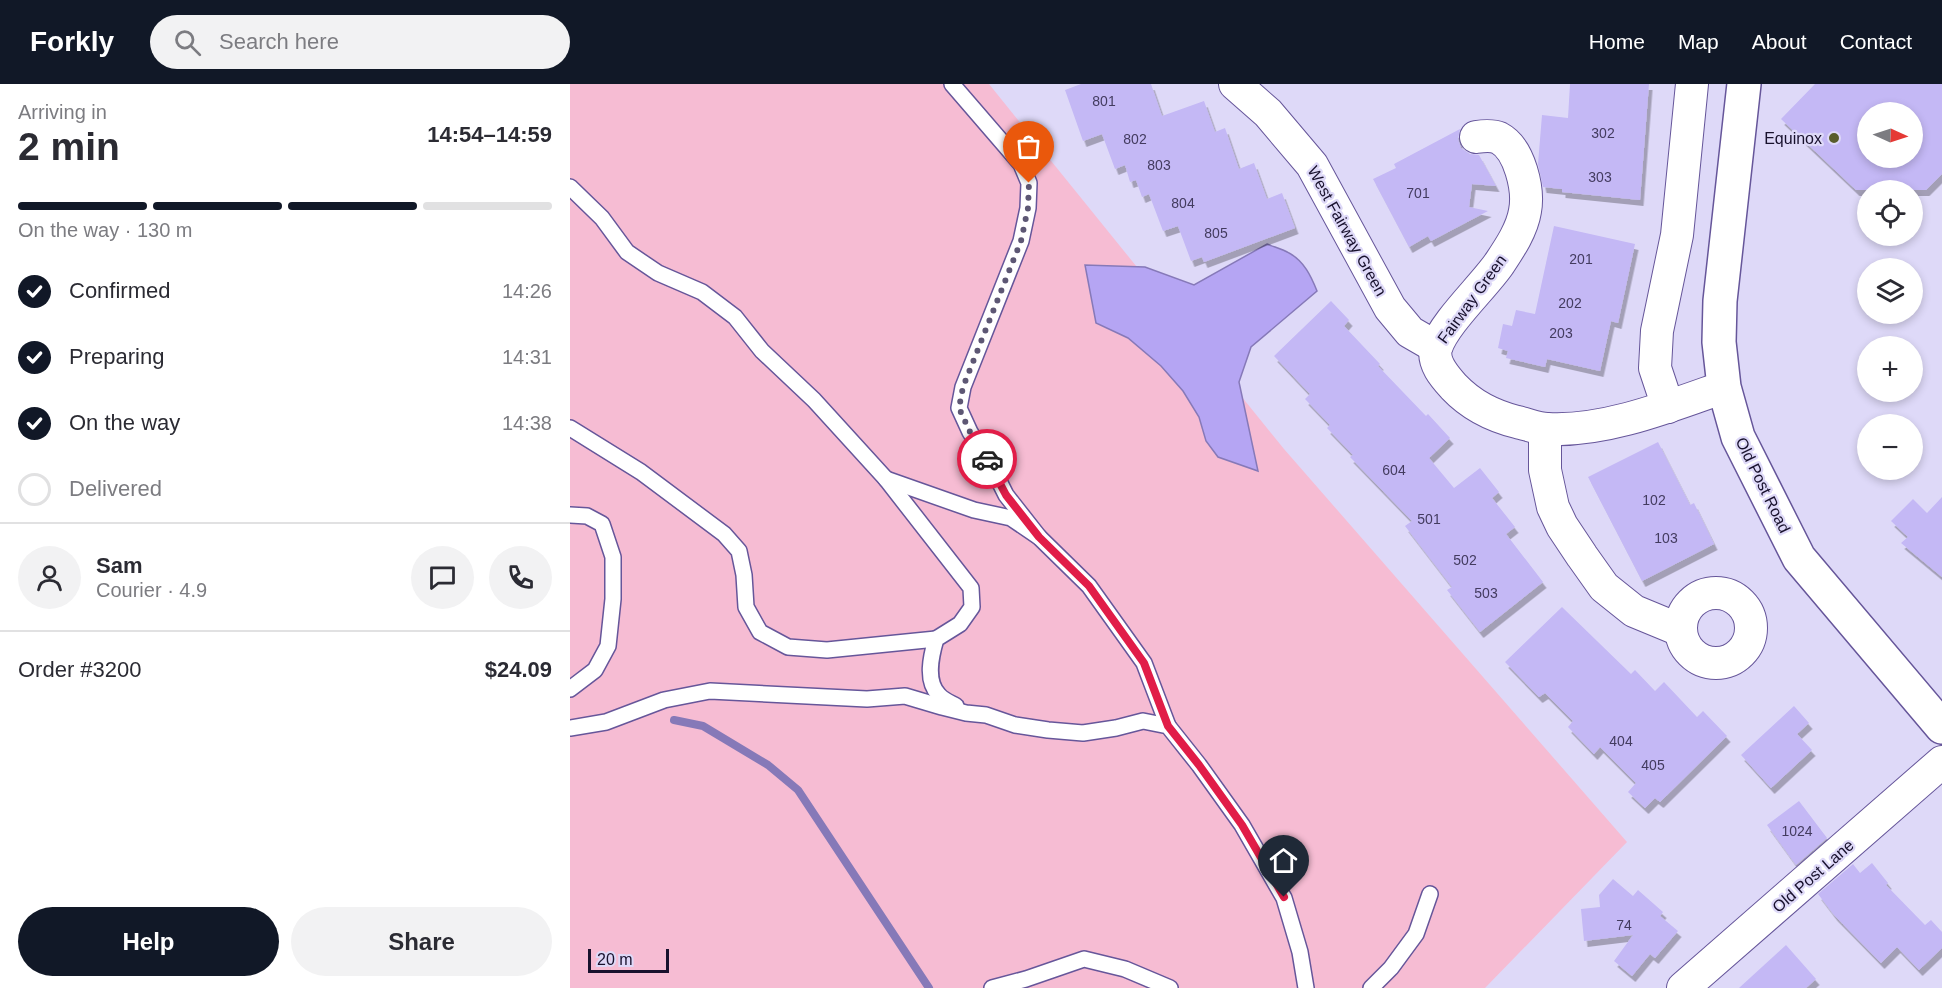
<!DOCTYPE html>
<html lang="en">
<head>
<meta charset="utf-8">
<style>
	:root { --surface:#fff; --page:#f2f2f3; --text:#2b2b33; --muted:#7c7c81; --line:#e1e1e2; --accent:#111827 }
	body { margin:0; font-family:Arial,sans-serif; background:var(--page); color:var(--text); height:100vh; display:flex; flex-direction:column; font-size:22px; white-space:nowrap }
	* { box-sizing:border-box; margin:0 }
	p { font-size:20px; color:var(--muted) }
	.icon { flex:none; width:33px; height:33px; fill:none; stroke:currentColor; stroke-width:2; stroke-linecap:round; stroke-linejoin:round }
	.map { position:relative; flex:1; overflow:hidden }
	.details { display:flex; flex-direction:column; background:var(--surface); width:570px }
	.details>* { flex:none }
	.needle { width:39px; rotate:93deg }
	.fabs { position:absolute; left:1287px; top:18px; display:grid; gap:12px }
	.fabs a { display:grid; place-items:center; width:66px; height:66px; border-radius:50%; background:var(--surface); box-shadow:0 3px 9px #0003; font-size:30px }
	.scale { position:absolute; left:18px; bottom:15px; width:81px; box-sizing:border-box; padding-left:6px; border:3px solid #18112d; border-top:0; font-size:16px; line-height:21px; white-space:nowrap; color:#18112d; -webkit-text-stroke:4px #ded9f8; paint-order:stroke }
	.pin { position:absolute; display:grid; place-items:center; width:51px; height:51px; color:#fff; margin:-62px -26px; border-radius:50% 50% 50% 0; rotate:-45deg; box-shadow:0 0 6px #0007 }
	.pin .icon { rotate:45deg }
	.courier { position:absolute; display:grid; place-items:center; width:60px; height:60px; margin:-30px; border:4px solid #e11d48; border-radius:50%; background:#fff; color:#222; box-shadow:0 2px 8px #0007 }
	.summary em { font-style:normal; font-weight:600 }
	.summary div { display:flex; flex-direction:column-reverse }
	.summary { display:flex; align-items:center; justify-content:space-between; height:102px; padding:0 18px }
	h1 { font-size:39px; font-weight:600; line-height:45px }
	.bar { display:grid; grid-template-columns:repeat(4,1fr); gap:9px 6px; align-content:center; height:72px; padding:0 18px }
	.bar i { height:8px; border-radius:4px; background:var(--line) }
	.bar .on { background:var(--accent) }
	.bar p { grid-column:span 4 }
	.line { display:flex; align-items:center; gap:15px; padding:0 18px; border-top:2px solid var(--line) }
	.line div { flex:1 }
	.round { display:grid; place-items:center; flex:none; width:63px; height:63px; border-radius:32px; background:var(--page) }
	ol { padding:0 18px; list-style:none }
	li { display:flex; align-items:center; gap:18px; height:66px }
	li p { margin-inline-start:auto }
	li .icon { padding:6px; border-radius:50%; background:var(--accent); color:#fff; stroke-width:4 }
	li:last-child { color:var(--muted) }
	li i { width:33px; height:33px; border:3px solid var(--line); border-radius:50% }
	.button { display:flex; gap:12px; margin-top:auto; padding:12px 18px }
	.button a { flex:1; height:69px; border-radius:36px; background:var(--accent); color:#fff; font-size:24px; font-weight:600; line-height:69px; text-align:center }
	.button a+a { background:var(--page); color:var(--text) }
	header { display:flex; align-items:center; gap:36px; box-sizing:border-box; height:84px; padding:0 30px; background:var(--accent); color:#fff }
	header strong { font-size:28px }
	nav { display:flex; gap:33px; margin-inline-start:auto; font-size:21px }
	.search { width:420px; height:54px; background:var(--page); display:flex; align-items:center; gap:15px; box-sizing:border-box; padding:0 21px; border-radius:33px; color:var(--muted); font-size:22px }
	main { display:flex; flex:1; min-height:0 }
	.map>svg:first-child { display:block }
	.green { fill:#f6bcd3 }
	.water { fill:#b5a5f3; stroke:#8679b8; stroke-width:1.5 }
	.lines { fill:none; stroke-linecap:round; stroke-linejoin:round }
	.stream { stroke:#8679b8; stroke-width:8 }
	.building { fill:#c4b8f5; fill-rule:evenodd; filter:url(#shadow) }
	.service-casing { stroke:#66569a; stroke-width:18 }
	.minor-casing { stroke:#66569a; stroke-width:34 }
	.tertiary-casing { stroke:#66569a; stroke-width:36 }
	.service { stroke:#fff; stroke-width:15 }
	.minor { stroke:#fff; stroke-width:32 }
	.tertiary { stroke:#fff; stroke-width:33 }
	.done { stroke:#5d5774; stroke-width:6; stroke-dasharray:0 10.8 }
	.route { stroke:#e11d48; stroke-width:8 }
	.poi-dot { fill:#595d2b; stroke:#ded9f8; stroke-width:2 }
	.labels { text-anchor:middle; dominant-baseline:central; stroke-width:4.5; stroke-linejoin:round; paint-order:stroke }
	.number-label { font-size:14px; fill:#433b5f }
	.poi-label { font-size:16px; fill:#18112d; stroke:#ded9f8; text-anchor:end }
	.street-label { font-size:16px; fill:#18112d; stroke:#ded9f8 }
</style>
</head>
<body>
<header>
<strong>Forkly</strong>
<div class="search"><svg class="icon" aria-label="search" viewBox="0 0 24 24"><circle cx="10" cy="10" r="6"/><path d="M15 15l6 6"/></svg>Search here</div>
<nav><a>Home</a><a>Map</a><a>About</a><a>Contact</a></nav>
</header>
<main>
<section class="details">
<div class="summary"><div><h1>2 min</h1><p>Arriving in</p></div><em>14:54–14:59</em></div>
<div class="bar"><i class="on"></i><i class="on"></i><i class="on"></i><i></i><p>On the way · 130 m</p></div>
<ol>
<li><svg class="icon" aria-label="check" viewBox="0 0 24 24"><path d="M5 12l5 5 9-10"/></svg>Confirmed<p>14:26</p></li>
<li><svg class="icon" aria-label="check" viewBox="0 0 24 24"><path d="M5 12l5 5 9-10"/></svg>Preparing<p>14:31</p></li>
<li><svg class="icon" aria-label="check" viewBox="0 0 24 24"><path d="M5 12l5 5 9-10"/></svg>On the way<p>14:38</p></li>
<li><i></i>Delivered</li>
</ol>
<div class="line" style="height:108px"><a class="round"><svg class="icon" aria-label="person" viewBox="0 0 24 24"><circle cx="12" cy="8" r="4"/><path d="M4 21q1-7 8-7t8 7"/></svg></a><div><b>Sam</b><p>Courier · 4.9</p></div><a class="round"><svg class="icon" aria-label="chat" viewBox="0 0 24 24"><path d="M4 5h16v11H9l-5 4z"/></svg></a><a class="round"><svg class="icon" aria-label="phone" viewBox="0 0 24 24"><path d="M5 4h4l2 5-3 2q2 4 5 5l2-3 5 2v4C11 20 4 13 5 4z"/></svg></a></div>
<div class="line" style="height:78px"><div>Order #3200</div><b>$24.09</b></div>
<div class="button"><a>Help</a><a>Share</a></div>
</section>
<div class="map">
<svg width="1372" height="904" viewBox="0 0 1372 904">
	<defs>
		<filter id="shadow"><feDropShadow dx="3.5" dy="6" stdDeviation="0" flood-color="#0004"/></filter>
	</defs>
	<rect width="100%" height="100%" fill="#ded9f8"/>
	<!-- green -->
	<polygon class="green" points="0,0 419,0 714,365 1057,758 915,904 0,904"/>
	<!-- water -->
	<path class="water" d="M697,160C704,163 713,165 719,169C734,177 741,192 747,207L681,263L669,298L688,387L648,373L636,357L629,333L613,307L591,282L558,254L526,239L515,181L575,183L624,201Z"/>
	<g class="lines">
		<!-- stream -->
		<polyline class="stream" points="104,636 133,642 198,681 228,706 359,904"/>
	</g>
	<!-- building -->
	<g class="building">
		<polygon points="511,0 581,0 592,32 634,17 645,48 655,44 669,85 684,79 697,115 712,109 725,144 634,178 632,173 621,177 608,142 593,147 579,110 572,113 566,96 560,98 555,81 545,85 532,50 513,57 495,6"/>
		<polygon points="1000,0 1079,0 1070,116 992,108 992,105 973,103 968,80 972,31 998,34"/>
		<path d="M1245,0H1372V90L1356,106H1286L1211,35ZM1298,28H1342V74H1298Z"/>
		<polygon points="890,45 888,55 891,64 900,70 909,71 926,102 902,100 899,123 918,127 861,157 858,152 839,163 803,95 826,84 824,80"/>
		<polygon points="984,142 1065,160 1048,239 1041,237 1030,287 977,275 975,283 936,274 938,267 928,264 933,240 942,242 946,226 965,230"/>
		<polygon points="761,217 779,236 774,242 810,280 808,282 856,332 858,330 880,354 859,374 884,404 910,384 929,408 922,414 945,443 936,450 973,498 910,548 877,506 882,503 835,442 842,437 780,373 783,371 757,344 760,341 735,315 740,310 704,272"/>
		<polygon points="1088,358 1120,421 1124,419 1144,460 1072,497 1018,393"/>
		<polygon points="1372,413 1372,493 1331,459 1338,453 1321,437 1343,415 1357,429"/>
		<polygon points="992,523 1061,590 1065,586 1085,607 1094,598 1127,633 1133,627 1157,652 1090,718 1085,714 1075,724 1058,708 1066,699 1030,663 1024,670 998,643 1003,637 975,609 969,613 935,578"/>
		<polygon points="1224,622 1239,639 1227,650 1242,666 1201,704 1171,671"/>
		<polygon points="1229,717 1257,754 1226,781 1197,741"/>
		<polygon points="1302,779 1318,799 1316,801 1355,841 1361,836 1372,848 1372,864 1349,886 1327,863 1311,879 1264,831 1248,810 1283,780 1290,789"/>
		<polygon points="1043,795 1063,812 1068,806 1093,828 1090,832 1108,847 1085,874 1080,870 1062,892 1044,877 1063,851 1014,857 1011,825 1030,823 1029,811"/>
		<polygon points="1216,861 1246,895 1236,904 1169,904"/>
	</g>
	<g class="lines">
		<defs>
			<g id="service">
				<polyline points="382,0 451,80 459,99 458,124 451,157 393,303 389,324 400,348 422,383 436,411 469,453"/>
				<path d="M0,103L32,134L57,168L88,189L132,208L165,233L192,267L244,316L316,395L401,504L402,523L390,540L366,555C361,572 355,597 369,611C373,616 381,619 386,622"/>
				<polyline points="0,344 71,388 154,450 169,467 174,491 176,523 190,548 218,563 257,566 366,555"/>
				<polyline points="316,395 404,426 441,434 469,453 519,502 574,579 598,642"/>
				<polyline points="0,431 17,432 32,440 43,473 43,515 38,562 25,586 0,605"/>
				<polyline points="0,644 36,638 94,616 140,607 297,615 335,612 372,623 396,629 416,631 445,641 478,646 513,649 546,644 573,637 598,642 629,681 672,741 714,814 730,868 736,904"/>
				<polyline points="422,904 456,895 514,875 555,885 600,904"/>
				<polyline points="801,904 821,884 846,850 860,810"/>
			</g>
			<g id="minor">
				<polyline points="665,0 698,29 742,81 820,224 840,248 866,263"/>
				<path d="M906,53C913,52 922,51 929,54C950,65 959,106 955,127C952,146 939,165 929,180C913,203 874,239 866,264C862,279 875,293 884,303C901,321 923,332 947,338C957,340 968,345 978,345C1035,348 1100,322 1154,303"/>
				<polyline points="1098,323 1085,284 1087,247 1107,151 1122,0"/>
				<polyline points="975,345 975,386 983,423 992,442 1012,472 1034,503 1064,527 1110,546"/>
				<circle cx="1146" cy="544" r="35"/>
				<polyline points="1113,904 1372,678"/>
			</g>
			<polyline id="tertiary" points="1174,0 1150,217 1149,258 1154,303 1168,353 1229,474 1372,643"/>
		</defs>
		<!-- service casing -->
		<use href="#service" class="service-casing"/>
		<!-- minor casing -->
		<use href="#minor" class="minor-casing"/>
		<!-- tertiary casing -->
		<use href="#tertiary" class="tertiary-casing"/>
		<!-- service -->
		<use href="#service" class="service"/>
		<!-- minor -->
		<use href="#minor" class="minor"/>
		<!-- tertiary -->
		<use href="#tertiary" class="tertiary"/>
	</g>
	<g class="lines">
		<!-- done -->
		<polyline class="done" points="417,375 400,348 389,324 393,303 451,157 458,124 459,99"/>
		<!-- route -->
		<polyline class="route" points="417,375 436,411 469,453 519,502 574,579 598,642 629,681 672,741 714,813"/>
	</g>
	<!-- markers -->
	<circle class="poi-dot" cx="1264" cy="54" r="6"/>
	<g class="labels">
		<!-- number labels -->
		<g class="number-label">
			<text x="534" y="17">801</text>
			<text x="1033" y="49">302</text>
			<text x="565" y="55">802</text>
			<text x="589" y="81">803</text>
			<text x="1030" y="93">303</text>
			<text x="848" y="109">701</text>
			<text x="613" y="119">804</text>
			<text x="646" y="149">805</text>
			<text x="1011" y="175">201</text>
			<text x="1000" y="219">202</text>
			<text x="991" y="249">203</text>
			<text x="824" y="386">604</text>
			<text x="1084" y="416">102</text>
			<text x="859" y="435">501</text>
			<text x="1096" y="454">103</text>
			<text x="895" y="476">502</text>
			<text x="916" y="509">503</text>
			<text x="1051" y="657">404</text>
			<text x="1083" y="681">405</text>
			<text x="1227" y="747">1024</text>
			<text x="1054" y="841">74</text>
		</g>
		<!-- poi labels -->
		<g class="poi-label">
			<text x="1252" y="54">Equinox</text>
		</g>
		<!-- street labels -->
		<g class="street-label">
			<text transform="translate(777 147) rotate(61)">West Fairway Green</text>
			<text transform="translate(902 215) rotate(-54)">Fairway Green</text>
			<text transform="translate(1193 401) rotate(64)">Old Post Road</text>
			<text transform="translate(1243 792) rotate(-41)">Old Post Lane</text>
		</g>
	</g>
</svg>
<div class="fabs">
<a><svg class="needle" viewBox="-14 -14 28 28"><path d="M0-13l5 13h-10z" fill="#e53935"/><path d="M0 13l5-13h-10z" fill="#7c7c81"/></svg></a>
<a><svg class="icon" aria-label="locate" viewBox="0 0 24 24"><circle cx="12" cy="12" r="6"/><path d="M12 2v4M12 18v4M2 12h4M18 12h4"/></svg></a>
<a><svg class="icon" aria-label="layers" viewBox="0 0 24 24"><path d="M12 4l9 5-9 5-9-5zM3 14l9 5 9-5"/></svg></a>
<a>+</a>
<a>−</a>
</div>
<div class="scale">20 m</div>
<div class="pin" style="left:459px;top:99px;background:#ea580c"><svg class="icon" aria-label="bag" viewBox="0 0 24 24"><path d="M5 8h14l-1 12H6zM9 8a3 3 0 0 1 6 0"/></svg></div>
<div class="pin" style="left:714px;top:813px;background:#1f2937"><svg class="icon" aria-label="home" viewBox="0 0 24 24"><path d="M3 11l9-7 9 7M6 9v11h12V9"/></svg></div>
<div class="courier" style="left:417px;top:375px"><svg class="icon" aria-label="car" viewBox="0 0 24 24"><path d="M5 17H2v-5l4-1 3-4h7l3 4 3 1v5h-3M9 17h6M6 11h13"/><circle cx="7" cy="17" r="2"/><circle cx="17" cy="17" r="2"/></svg></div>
</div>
</main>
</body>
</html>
